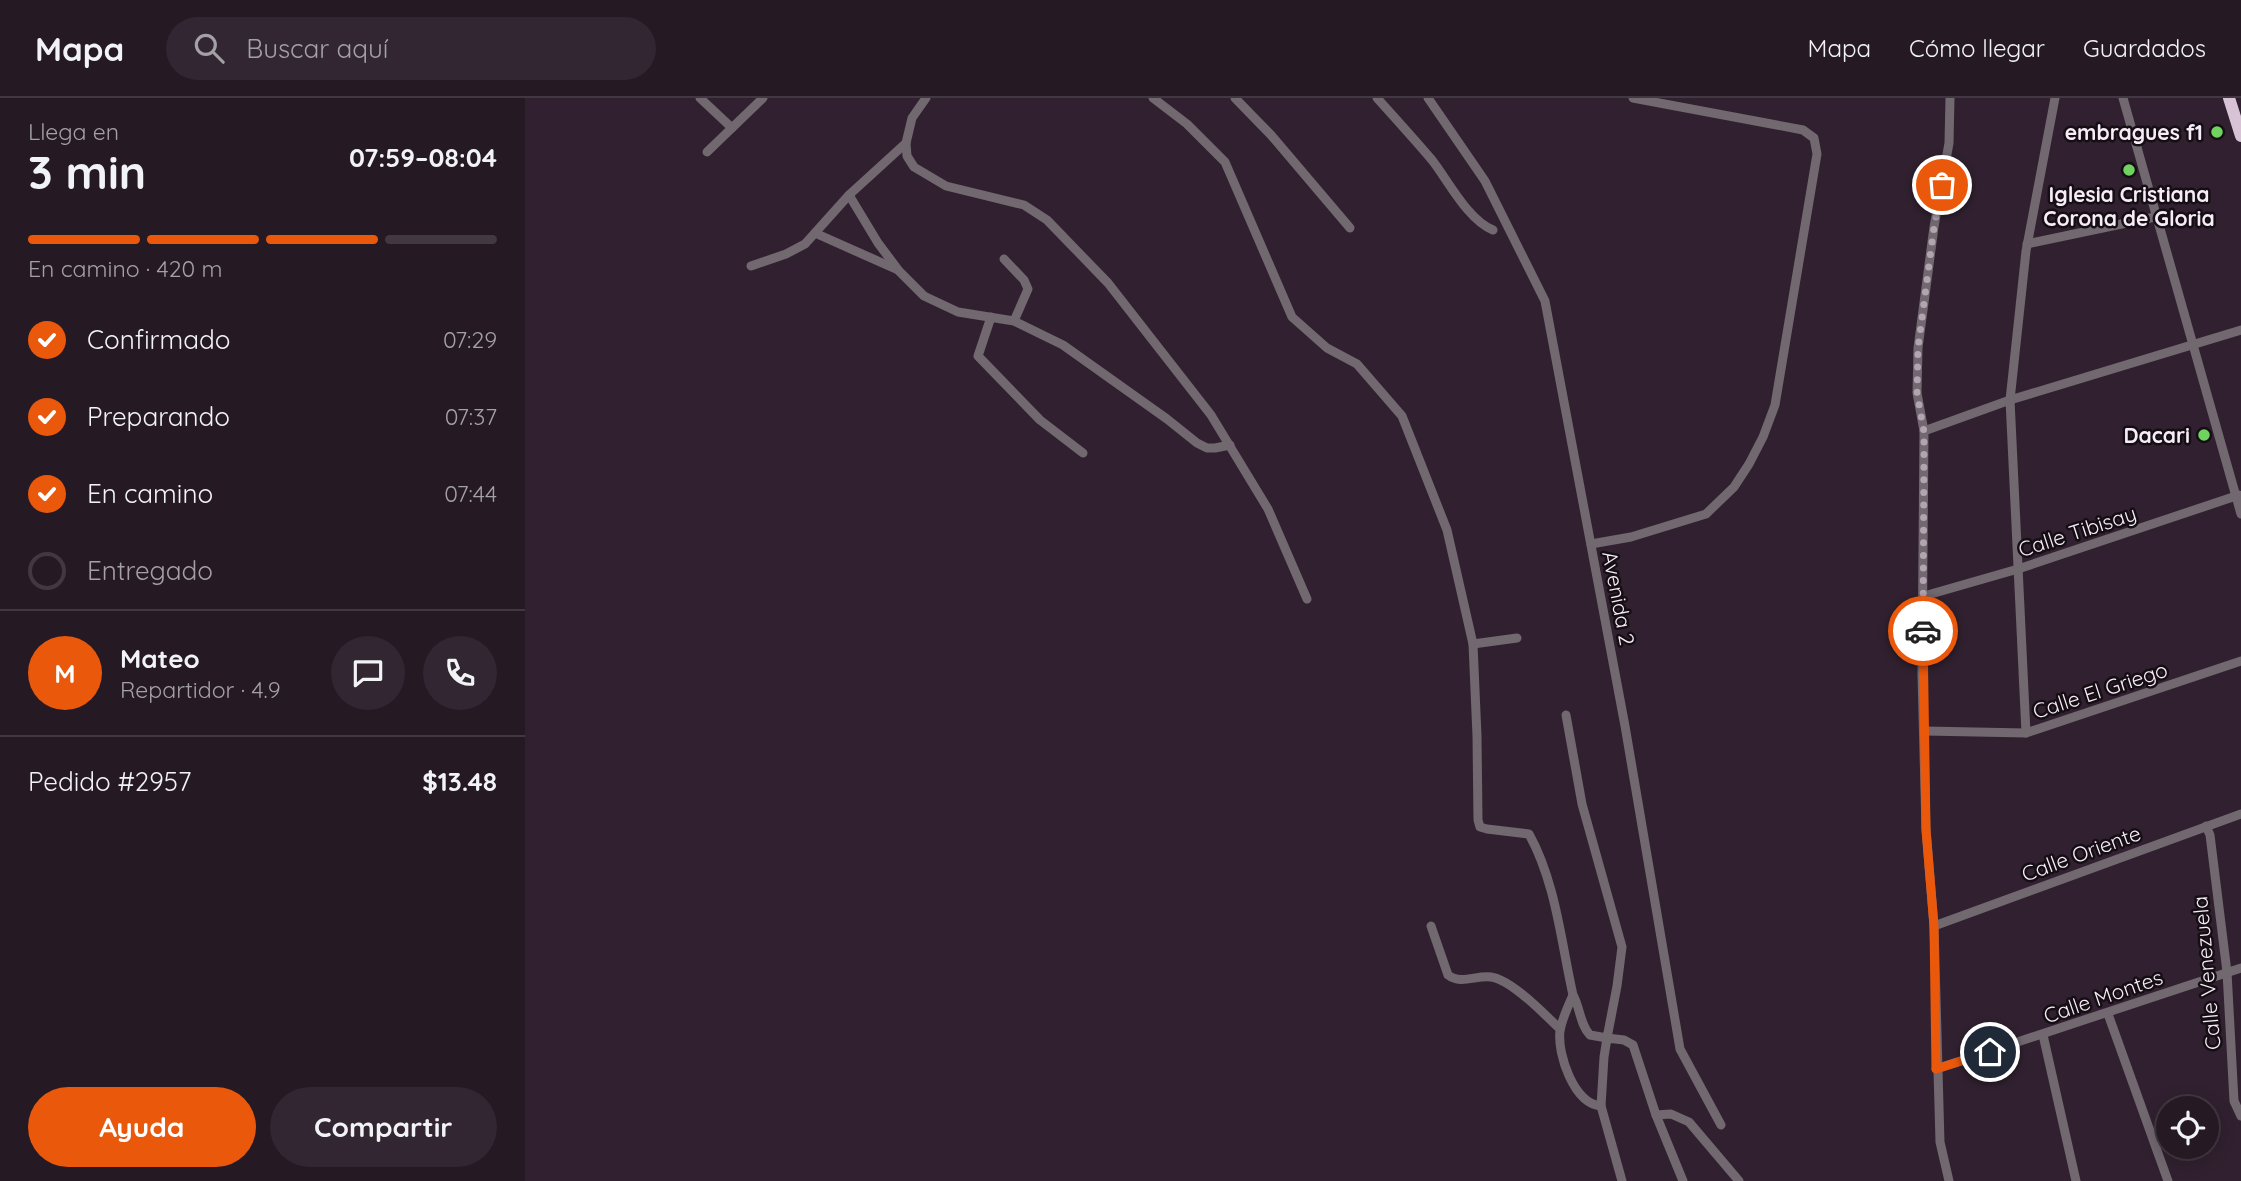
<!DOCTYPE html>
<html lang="es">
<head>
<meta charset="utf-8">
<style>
	:root { --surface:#251924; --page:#312631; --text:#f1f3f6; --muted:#a3a0a6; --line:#423841; --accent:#ea580c }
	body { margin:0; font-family:Quicksand,sans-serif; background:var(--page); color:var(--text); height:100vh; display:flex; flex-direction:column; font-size:26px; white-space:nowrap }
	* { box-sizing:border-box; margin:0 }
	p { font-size:23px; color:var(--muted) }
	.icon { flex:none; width:38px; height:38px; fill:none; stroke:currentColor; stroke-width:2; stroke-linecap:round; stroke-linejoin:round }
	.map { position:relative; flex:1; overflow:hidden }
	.drawer { display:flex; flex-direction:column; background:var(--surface); width:525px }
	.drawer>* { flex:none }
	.buttons { position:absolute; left:1631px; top:998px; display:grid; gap:14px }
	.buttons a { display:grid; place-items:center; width:63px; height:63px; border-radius:50%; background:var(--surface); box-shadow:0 4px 18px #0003,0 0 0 2px var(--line); font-size:35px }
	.pin { position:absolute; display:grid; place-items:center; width:60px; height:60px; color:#fff; margin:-30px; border:4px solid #fff; border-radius:50%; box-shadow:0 2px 7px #0007 }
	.courier { position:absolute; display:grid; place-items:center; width:70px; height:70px; margin:-35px; border:5px solid #ea580c; border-radius:50%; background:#fff; color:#222; box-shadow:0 2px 9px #0007 }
	.overview em { font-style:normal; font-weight:800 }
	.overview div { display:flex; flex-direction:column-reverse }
	.overview { display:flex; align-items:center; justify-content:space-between; height:119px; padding:0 28px }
	h1 { font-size:46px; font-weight:800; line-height:52px }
	.bar { display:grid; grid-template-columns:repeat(4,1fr); gap:10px 7px; align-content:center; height:84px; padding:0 28px }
	.bar i { height:9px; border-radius:5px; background:var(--line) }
	.bar .selected { background:var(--accent) }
	.bar p { grid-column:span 4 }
	.line { display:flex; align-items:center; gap:18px; padding:0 28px; border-top:2px solid var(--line) }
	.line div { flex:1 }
	.round { display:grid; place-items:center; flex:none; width:74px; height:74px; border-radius:37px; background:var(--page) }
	ol { padding:0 28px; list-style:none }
	li { display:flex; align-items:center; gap:21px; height:77px }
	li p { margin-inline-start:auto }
	li .icon { padding:7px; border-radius:50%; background:var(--accent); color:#fff; stroke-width:4 }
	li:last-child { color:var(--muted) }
	li i { width:38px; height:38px; border:4px solid var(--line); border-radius:50% }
	.action { display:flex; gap:14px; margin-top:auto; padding:14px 28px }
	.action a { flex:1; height:80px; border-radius:42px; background:var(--accent); color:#fff; font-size:28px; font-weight:800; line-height:80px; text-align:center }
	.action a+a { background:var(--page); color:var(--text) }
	header { display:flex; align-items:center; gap:42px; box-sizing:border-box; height:98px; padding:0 35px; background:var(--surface); border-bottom:2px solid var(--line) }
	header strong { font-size:33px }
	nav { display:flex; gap:38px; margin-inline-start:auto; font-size:24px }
	.search { width:490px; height:63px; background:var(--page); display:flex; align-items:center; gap:18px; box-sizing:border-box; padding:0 24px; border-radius:38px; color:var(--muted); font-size:26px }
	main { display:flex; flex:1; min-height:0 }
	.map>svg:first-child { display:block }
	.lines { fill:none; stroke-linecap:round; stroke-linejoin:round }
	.minor { stroke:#716870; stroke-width:9 }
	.highway { stroke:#d8c2d6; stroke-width:12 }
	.done { stroke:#b2a5b1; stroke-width:7; stroke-dasharray:0 12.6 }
	.route { stroke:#ea580c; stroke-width:9 }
	.poi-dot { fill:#70d35f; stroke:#150e14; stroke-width:2.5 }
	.labels { text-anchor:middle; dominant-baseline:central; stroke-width:5; stroke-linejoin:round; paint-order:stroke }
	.poi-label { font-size:21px; font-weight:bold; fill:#f7ecf7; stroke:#150e14; text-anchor:end }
	.street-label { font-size:21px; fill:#f7ecf7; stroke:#150e14 }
</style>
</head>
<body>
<header>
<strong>Mapa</strong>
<div class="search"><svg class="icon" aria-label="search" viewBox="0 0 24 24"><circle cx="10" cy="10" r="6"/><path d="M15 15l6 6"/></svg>Buscar aquí</div>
<nav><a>Mapa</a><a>Cómo llegar</a><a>Guardados</a></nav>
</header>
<main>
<section class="drawer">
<div class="overview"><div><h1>3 min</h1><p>Llega en</p></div><em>07:59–08:04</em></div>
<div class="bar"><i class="selected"></i><i class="selected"></i><i class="selected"></i><i></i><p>En camino · 420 m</p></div>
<ol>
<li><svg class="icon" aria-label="check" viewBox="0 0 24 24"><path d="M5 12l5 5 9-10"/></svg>Confirmado<p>07:29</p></li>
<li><svg class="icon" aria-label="check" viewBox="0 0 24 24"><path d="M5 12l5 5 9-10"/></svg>Preparando<p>07:37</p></li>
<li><svg class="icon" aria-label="check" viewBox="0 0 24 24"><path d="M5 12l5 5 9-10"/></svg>En camino<p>07:44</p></li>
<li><i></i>Entregado</li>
</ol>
<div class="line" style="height:126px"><b class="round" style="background:var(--accent);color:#fff">M</b><div><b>Mateo</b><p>Repartidor · 4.9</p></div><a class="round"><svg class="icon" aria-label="chat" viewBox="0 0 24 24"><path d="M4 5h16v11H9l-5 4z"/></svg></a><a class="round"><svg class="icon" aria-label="phone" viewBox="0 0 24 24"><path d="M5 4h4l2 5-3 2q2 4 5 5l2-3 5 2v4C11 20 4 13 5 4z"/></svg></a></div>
<div class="line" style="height:91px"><div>Pedido #2957</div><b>$13.48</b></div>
<div class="action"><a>Ayuda</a><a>Compartir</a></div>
</section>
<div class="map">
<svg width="1716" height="1083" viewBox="0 0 1716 1083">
	<rect width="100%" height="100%" fill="#312130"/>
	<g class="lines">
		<!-- minor -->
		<g class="minor">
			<polyline points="175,0 207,30"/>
			<polyline points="401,0 387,20 381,45 382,58 389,69 421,88 499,107 522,122 583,185 686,317 743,411 782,501"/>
			<path d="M628,0L662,26L700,64L767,219L802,250L832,266L877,318L922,432L948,546L952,638L953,722L955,729L962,731L1004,736C1031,785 1036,844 1048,897C1055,909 1055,927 1065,937L1082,940L1092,888L1097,849L1057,706L1041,617"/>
			<polyline points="710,0 746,37 825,130"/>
			<path d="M852,0C871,21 889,41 907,62C924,84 943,122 968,132"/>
			<polyline points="903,0 960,83 1020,203 1100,628 1155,951 1196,1027"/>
			<polyline points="1598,0 1716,416"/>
			<polyline points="182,54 238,0"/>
			<polyline points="324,97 353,145 374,173 399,198 433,214 489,223 538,247 642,321 672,345 682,350 690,350 705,347"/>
			<polyline points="290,135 373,172"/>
			<polyline points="1502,146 1630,119"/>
			<polyline points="479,161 499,182 503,191 489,223"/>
			<polyline points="226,168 261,156 280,146 324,97 381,45"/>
			<polyline points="466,219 453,258 515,322 558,355"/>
			<polyline points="1399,333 1485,302 1716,232"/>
			<polyline points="1066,446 1106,439 1181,416 1209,389 1224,366 1238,339 1250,307 1292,56 1289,40 1278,32 1108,0"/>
			<polyline points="1399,498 1493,471 1714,397"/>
			<polyline points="948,546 992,540"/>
			<polyline points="1400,633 1501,635 1716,563"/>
			<polyline points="1501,635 1485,302 1501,153 1530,0"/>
			<polyline points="1681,728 1685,737 1702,874 1709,1003 1716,1018"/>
			<path d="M906,828L923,877C936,887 951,877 966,879C987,882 1020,917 1035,931"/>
			<polyline points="1409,828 1716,716"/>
			<path d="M1048,897C1043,908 1037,921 1035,933C1032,956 1049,1006 1076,1008"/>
			<polyline points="1583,916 1643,1083"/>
			<polyline points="1518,937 1551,1083"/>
			<polyline points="1411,971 1716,870"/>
			<polyline points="1131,1017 1146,1016 1164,1024 1214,1083"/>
			<polyline points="1097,1083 1076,1008 1079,959 1082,940 1099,942 1108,947 1131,1017 1158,1083"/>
			<polyline points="1424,1083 1415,1044 1409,828 1401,731 1397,577 1399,333 1392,295 1393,250 1409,129 1424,45 1425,0"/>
		</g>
		<!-- highway -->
		<polyline class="highway" points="1704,0 1716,38"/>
	</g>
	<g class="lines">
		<!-- done -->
		<polyline class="done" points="1398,533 1399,352 1399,334 1392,295 1393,250 1409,129 1417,87"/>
		<!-- route -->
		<polyline class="route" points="1398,533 1401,732 1409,828 1411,971 1465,954"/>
	</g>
	<!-- markers -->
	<g class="poi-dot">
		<circle cx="1692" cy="34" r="7"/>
		<circle cx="1604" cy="72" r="7"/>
		<circle cx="1679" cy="337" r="7"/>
	</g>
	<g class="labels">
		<!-- poi labels -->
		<g class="poi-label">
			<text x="1678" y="34">embragues f1</text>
			<text x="1604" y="96" text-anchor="middle">Iglesia Cristiana<tspan x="1604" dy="24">Corona de Gloria</tspan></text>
			<text x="1665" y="337">Dacari</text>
		</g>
		<!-- street labels -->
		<g class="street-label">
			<text transform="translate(1552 433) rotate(-18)">Calle Tibisay</text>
			<text transform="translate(1094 500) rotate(79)">Avenida 2</text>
			<text transform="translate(1575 592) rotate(-18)">Calle El Griego</text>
			<text transform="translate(1556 755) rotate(-20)">Calle Oriente</text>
			<text transform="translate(1681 875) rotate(-95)">Calle Venezuela</text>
			<text transform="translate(1578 898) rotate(-19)">Calle Montes</text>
		</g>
	</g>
</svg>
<div class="buttons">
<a><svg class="icon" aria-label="locate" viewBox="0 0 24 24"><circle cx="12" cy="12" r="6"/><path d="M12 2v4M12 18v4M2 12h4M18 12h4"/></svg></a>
</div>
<div class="pin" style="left:1417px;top:87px;background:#ea580c"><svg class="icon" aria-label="bag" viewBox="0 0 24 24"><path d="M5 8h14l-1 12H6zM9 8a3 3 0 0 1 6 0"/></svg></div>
<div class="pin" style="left:1465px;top:954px;background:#1f2937"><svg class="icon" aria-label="home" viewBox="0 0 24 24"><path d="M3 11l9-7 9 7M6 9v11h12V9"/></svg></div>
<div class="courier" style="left:1398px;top:533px"><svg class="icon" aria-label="car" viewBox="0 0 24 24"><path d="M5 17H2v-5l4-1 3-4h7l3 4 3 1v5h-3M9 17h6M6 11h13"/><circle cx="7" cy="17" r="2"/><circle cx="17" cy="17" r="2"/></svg></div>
</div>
</main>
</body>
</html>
